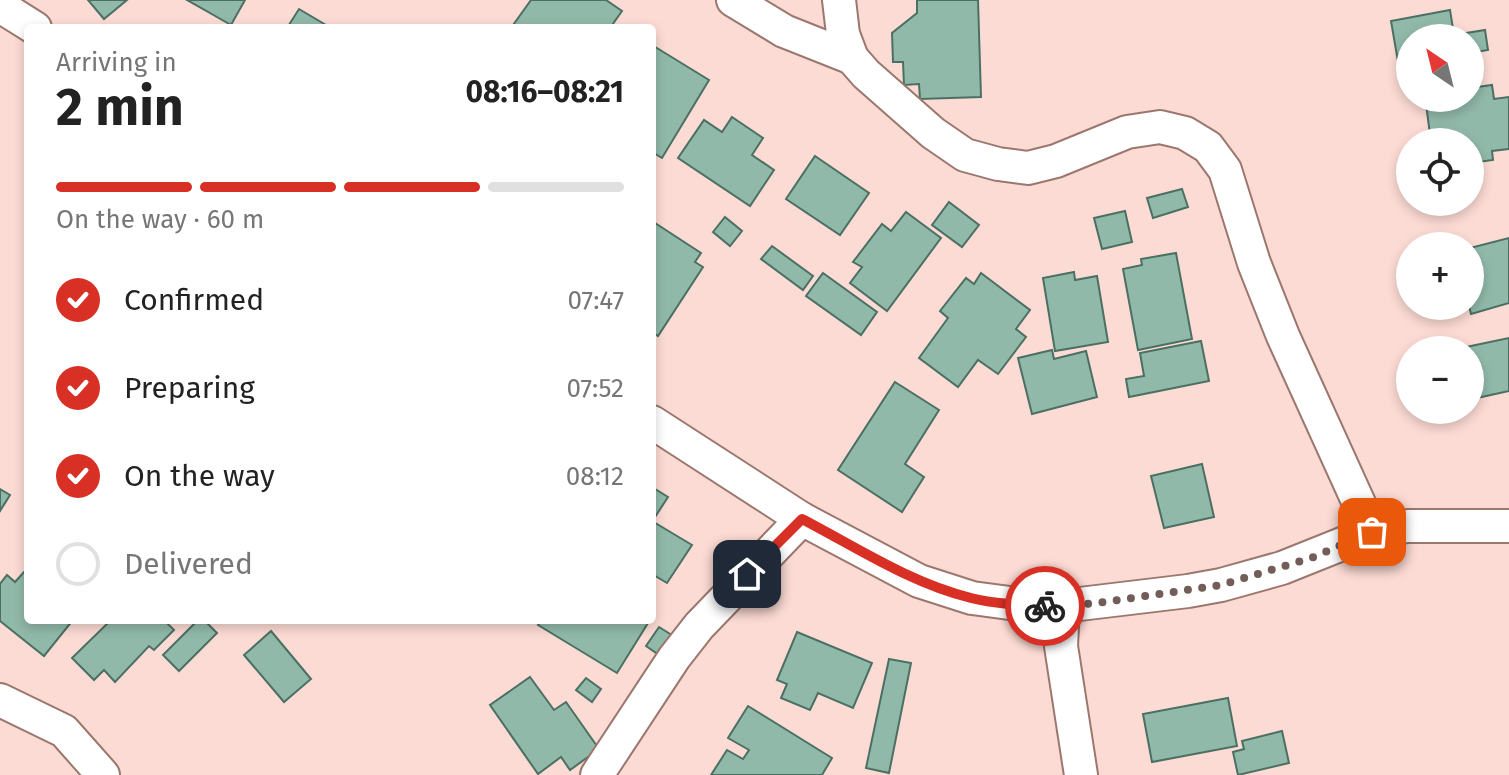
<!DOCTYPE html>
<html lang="en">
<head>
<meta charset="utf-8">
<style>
	:root { --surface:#fff; --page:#f2f2f2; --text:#222; --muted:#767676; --line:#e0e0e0; --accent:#d93025 }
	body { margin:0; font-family:"Fira Sans",sans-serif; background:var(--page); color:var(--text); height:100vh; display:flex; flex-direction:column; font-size:30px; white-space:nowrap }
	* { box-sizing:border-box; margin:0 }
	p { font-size:26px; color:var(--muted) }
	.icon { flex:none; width:44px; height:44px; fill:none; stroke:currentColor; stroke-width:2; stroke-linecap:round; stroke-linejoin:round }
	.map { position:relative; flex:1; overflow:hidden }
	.panel { position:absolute; left:24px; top:24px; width:632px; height:600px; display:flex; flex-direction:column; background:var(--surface); border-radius:8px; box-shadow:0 4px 12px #0003 }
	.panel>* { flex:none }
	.needle { width:52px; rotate:325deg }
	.fabs { position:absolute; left:1396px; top:24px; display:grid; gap:16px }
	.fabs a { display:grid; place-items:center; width:88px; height:88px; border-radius:50%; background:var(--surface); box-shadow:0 4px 12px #0003; font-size:40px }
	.pin { position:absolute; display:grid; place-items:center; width:68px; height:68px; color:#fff; margin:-34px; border-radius:16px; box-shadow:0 4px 12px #0006 }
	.courier { position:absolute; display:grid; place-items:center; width:80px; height:80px; margin:-40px; border:6px solid #d93025; border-radius:50%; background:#fff; color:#222; box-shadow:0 2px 10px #0007 }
	.headline em { font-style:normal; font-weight:700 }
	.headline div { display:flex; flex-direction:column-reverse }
	.headline { display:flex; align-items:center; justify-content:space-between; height:136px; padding:0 32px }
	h1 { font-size:52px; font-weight:700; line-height:60px }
	.bar { display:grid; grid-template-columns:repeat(4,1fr); gap:12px 8px; align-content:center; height:96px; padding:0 32px }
	.bar i { height:10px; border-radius:6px; background:var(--line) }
	.bar .on { background:var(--accent) }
	.bar p { grid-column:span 4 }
	ol { padding:0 32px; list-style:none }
	li { display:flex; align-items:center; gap:24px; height:88px }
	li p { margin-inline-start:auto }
	li .icon { padding:8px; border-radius:50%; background:var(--accent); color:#fff; stroke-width:4 }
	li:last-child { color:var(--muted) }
	li i { width:44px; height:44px; border:4px solid var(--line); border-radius:50% }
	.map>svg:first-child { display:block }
	.building { fill:#91b9aa; stroke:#4b7063; stroke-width:2 }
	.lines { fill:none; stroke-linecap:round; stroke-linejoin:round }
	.minor-casing { stroke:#9b776e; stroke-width:36 }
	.minor { stroke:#fff; stroke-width:32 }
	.done { stroke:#725d58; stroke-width:8; stroke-dasharray:0 14.4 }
	.route { stroke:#d93025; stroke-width:10 }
</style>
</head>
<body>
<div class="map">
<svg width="1509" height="775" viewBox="0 0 1509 775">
	<rect width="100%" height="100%" fill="#fcdbd4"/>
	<!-- building -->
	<g class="building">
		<polygon points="88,0 127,0 104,19"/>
		<polygon points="187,0 245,0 231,25"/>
		<polygon points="531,0 606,0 622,11 610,28 511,28"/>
		<polygon points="917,0 978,0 981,97 920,99 919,84 904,85 903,62 893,62 892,33 917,13"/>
		<polygon points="299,9 331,28 287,28"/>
		<polygon points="1450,10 1454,35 1485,30 1488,50 1476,52 1480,71 1470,73 1470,38 1410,38 1410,84 1402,85 1391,21"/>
		<polygon points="652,45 709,80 662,158 652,152"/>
		<polygon points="1492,85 1494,99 1509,97 1509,149 1492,151 1493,160 1470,163 1470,142 1431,142 1426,104 1435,102 1435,98 1470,98 1470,88"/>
		<polygon points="732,117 763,138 752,155 774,170 750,206 678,158 704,120 722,132"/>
		<polygon points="815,156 869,193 840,235 786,199"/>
		<polygon points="1182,189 1188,207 1153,218 1147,198"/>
		<polygon points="949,202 979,225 962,247 932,225"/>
		<polygon points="1125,211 1132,242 1102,249 1094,218"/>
		<polygon points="906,212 941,238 887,311 850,283 862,267 853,262 882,224 891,231"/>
		<polygon points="725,217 742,231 730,246 713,232"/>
		<polygon points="652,221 701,253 695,262 703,267 658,336 652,332"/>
		<polygon points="1509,238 1509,303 1471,314 1469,306 1470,306 1470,248"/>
		<polygon points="772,246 813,276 803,290 761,259"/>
		<polygon points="1176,253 1192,339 1138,350 1123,269 1142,265 1141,259"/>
		<polygon points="1074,272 1075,280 1097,276 1108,342 1055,351 1043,278"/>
		<polygon points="823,273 877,312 861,335 806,296"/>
		<polygon points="981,273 1030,310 1016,329 1026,337 998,374 978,360 958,387 919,358 948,318 940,311 966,278 974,284"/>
		<polygon points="1509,338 1509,391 1477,398 1470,364 1470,350 1467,350 1466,347"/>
		<polygon points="1201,341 1209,381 1129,397 1126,379 1144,376 1140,353"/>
		<polygon points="1052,350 1054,359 1086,351 1097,397 1032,414 1018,358"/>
		<polygon points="895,382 939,410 905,464 924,477 902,512 838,470"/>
		<polygon points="1202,464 1214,517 1164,528 1151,476"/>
		<polygon points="652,487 668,497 655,517 652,515"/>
		<polygon points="0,489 10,495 0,511"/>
		<polygon points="652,521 692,545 667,583 652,574"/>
		<polygon points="24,572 28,574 28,620 73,620 44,656 0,621 0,584 7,575 15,582"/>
		<polygon points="111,620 164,620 174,630 154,650 149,646 115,682 104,670 94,680 72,658"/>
		<polygon points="198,620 204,620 217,633 179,671 163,655"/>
		<polygon points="541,620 643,620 648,623 617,673 538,625"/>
		<polygon points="659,627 675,637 662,657 646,646"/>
		<polygon points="271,631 311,679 284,702 244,655"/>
		<polygon points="797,632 872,663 853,708 818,693 810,710 781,698 787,684 777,680"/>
		<polygon points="889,659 911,663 889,773 866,768"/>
		<polygon points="530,677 554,710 566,702 599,749 570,770 561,757 538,774 490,705"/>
		<polygon points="586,678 601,689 592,702 576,690"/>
		<polygon points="1228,698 1237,746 1152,762 1143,714"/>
		<polygon points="748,706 832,758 822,775 711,775 727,750 743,759 749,750 728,738"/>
		<polygon points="1282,731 1289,763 1238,775 1233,752 1244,749 1242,741"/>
	</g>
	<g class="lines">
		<defs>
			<g id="minor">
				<polyline points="733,0 784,31 852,58"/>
				<polyline points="839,0 843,34 852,58 866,74 933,133 965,155 998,164 1028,168 1056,161 1127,132 1160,127 1185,133 1208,147 1225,170 1254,263 1283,336 1372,532"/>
				<polyline points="0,6 35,28"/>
				<polyline points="652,422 802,519 919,581 972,598 1025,605 1063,606 1188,591 1221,585 1282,568 1372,532 1407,526 1509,526"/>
				<polyline points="1063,606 1061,646 1081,775"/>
				<polyline points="0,700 64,731 103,775"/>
				<polyline points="597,775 674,658 699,626 802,519"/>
			</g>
		</defs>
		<!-- minor casing -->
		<use href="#minor" class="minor-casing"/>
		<!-- minor -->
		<use href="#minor" class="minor"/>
	</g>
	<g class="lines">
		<!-- done -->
		<polyline class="done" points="1045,606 1063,606 1098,603 1221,585 1311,558 1372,532"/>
		<!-- route -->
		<path class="route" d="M747,574L802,519C856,547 910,583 971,598C994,604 1021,605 1045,606"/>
	</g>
</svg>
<div class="fabs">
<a><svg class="needle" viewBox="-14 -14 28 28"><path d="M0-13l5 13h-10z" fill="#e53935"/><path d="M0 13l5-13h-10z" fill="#767676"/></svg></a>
<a><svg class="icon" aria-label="locate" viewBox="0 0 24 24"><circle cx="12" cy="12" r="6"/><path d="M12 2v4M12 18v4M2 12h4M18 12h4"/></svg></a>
<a>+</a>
<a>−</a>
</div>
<div class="pin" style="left:1372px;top:532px;background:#ea580c"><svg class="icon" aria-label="bag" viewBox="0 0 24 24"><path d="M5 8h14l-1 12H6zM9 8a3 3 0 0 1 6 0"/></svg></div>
<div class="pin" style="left:747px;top:574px;background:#1f2937"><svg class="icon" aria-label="home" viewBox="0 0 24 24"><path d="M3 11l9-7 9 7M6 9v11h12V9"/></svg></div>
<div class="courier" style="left:1045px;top:606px"><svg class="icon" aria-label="bike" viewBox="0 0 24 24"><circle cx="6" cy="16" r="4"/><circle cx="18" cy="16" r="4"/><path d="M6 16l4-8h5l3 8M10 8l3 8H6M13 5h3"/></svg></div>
<section class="panel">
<div class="headline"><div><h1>2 min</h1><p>Arriving in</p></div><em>08:16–08:21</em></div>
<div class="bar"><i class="on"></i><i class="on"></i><i class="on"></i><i></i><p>On the way · 60 m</p></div>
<ol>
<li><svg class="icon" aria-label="check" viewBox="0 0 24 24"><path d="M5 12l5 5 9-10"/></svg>Confirmed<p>07:47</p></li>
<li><svg class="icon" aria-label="check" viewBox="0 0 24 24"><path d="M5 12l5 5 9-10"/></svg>Preparing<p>07:52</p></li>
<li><svg class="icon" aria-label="check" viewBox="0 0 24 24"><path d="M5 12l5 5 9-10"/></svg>On the way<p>08:12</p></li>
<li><i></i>Delivered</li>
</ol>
</section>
</div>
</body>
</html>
